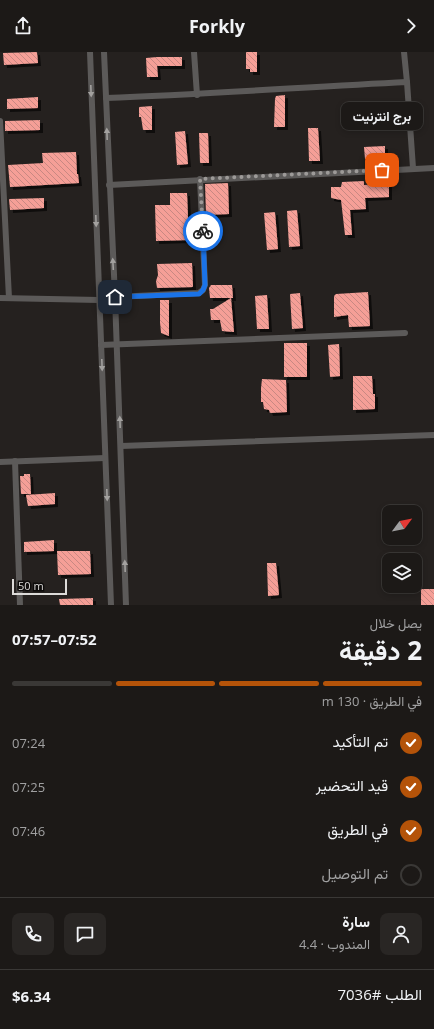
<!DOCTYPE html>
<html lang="ar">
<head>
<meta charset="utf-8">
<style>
	:root { --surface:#1c1917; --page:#292624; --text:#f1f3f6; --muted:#a0a0a1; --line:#3a3836; --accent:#b45309 }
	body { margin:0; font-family:"Open Sans",Vazirmatn,sans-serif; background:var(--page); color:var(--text); direction:rtl; height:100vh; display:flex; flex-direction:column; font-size:15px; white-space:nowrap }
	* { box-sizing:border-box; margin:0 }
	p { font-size:13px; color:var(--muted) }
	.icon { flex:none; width:22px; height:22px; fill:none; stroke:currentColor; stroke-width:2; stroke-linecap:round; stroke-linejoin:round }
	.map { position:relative; height:553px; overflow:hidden; direction:ltr }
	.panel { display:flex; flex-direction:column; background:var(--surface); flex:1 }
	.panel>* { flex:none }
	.needle { width:26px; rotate:58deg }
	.tools { position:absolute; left:382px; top:453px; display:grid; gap:8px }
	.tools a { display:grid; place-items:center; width:40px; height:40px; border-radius:8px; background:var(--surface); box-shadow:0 2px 6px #0003,0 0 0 1px var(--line); font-size:20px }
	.scale { position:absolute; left:12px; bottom:10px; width:55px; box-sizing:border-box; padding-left:4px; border:2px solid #dddbd9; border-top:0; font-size:11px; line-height:14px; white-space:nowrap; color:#dddbd9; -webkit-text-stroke:3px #0d0b0a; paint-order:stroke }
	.pin { position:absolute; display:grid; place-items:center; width:34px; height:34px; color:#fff; margin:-17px; border-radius:8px; box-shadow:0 2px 6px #0006 }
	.courier { position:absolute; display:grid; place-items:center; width:40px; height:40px; margin:-20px; border:3px solid #1a73e8; border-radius:50%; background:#fff; color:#222; box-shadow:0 1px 5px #0007 }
	.bubble { position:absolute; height:28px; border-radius:8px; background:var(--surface); box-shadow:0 2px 6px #0003,0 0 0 1px var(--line); font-size:13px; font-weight:700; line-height:28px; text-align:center; direction:rtl }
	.headline em { font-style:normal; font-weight:700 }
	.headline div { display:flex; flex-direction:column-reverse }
	.headline { display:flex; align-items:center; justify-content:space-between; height:68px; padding:0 12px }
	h1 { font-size:26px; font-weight:700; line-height:30px }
	.bar { display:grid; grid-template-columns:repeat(4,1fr); gap:6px 4px; align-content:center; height:48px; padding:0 12px }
	.bar i { height:5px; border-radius:3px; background:var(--line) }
	.bar .selected { background:var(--accent) }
	.bar p { grid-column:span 4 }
	.line { display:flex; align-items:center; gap:10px; padding:0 12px; border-top:1px solid var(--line) }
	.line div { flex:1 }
	.round { display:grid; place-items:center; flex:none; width:42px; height:42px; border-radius:8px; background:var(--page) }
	ol { padding:0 12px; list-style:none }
	li { display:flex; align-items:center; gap:12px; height:44px }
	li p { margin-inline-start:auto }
	li .icon { padding:4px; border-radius:50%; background:var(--accent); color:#fff; stroke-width:4 }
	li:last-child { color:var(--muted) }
	li i { width:22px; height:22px; border:2px solid var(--line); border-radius:50% }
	header { display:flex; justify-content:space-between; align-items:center; height:52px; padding:0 12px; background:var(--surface); font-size:18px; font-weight:700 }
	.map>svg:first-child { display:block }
	.building { fill:url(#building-back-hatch); filter:url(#shadow) }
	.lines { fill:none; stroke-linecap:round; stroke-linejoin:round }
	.street { stroke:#5c5a59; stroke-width:6 }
	.oneway { fill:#a3a19f }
	.done { stroke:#9d9a98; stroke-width:4; stroke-dasharray:0 7.2 }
	.route { stroke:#1a73e8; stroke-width:5 }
</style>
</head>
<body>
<header><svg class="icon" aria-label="forward" viewBox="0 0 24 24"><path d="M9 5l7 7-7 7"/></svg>Forkly<svg class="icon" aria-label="share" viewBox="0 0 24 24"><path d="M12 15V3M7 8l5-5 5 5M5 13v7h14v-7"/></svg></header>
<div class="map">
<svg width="434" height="553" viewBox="0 0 434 553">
	<defs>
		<pattern id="building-back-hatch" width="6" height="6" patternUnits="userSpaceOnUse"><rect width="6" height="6" fill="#f59f97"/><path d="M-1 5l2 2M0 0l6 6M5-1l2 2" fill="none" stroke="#c88882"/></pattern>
		<filter id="shadow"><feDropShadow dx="3" dy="3" stdDeviation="0" flood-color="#0009"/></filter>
	</defs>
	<rect width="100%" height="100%" fill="#25211f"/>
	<!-- building -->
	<g class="building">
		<polygon points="37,0 38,11 4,13 3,1"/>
		<polygon points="246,0 257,0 257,20 250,20 250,17 246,17"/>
		<polygon points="157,5 182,5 182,14 157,14 158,25 147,25 146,6"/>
		<polygon points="285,43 285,75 274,75 275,47 276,44"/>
		<polygon points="38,45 38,56 7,57 7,47"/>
		<polygon points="152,54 152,78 143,78 141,65 139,65 139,55"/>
		<polygon points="40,68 40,78 5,79 5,69"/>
		<polygon points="308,76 318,76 320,109 309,109"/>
		<polygon points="185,79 188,112 177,113 175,80"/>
		<polygon points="199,81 208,81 209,111 200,111"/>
		<polygon points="385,94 385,106 365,107 364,95"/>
		<polygon points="76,100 77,122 78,122 79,131 10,135 8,113 43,111 42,101"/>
		<polygon points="364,129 364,133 389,132 389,145 365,146 366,157 350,158 352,183 345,183 341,148 331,146 331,135 341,135 342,130"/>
		<polygon points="228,131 229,162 206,163 205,132"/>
		<polygon points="170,141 187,141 189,188 156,189 155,153 170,153"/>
		<polygon points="44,146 44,156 10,158 9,147"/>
		<polygon points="297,158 300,194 289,195 287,159"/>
		<polygon points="275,160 278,197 267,198 264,161"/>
		<polygon points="192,211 193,235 157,236 156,229 158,223 157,212"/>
		<polygon points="211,233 232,233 233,246 210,246 209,236"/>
		<polygon points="368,240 370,274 349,275 348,263 334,265 334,244 336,242"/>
		<polygon points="300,241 303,276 292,277 290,242"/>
		<polygon points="267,243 269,277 257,277 255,244"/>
		<polygon points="231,246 234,280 222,279 220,268 211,268 210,257 213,257"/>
		<polygon points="160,248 169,248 169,284 161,281 160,270"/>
		<rect x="284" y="291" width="23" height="34"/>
		<polygon points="339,292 340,324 330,325 328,293"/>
		<polygon points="353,324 372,324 373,342 375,342 375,357 353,358"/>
		<polygon points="262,327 286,328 287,360 270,361 269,358 264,357 263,350 261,350 261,336"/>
		<polygon points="24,422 30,422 31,442 21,442 20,424 24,424"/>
		<polygon points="55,441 55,452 28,454 27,449 26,443"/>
		<polygon points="54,488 54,499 24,500 24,490"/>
		<polygon points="57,499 90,499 91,522 58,523"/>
		<polygon points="267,511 276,511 279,543 268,544"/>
		<rect x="421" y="537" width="13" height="16"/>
		<polygon points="93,546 93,553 60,553 59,547"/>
	</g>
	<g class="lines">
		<!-- street -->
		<g class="street">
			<polyline points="90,0 111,553"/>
			<polyline points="104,0 115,245 126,553"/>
			<polyline points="194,0 197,43"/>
			<polyline points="404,0 407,30"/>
			<path d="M106,46C207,42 307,35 407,30L413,116"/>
			<polyline points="0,69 9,246"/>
			<polyline points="109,133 434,116"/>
			<polyline points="115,245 199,241 203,238 205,233 200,127"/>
			<polyline points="0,246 99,248"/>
			<polyline points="101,293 405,281"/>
			<polyline points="121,394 434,383"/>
			<polyline points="15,409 20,553"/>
			<polyline points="0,410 105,406"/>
		</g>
	</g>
	<!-- one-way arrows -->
	<defs><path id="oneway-solid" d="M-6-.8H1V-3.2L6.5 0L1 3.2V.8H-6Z"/></defs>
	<g class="oneway">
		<use href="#oneway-solid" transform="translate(91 39) rotate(88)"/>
		<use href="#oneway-solid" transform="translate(107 82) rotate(-92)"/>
		<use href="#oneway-solid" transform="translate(96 169) rotate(88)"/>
		<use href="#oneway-solid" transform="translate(113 212) rotate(-93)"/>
		<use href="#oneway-solid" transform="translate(102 313) rotate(88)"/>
		<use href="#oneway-solid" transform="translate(120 370) rotate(-92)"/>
		<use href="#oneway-solid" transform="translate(107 443) rotate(88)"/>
		<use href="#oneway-solid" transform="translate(125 514) rotate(-92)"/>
	</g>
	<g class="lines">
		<!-- done -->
		<polyline class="done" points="203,179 200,127 382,118"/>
		<!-- route -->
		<polyline class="route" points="115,245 199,242 203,238 205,233 203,179"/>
	</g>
</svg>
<div class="tools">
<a><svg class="needle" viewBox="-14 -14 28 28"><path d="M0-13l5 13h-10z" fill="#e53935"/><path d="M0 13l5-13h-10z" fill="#a0a0a1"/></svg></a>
<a><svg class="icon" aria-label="layers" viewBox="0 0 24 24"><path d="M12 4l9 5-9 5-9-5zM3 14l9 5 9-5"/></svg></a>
</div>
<div class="scale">50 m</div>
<div class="pin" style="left:382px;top:118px;background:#ea580c"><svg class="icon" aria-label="bag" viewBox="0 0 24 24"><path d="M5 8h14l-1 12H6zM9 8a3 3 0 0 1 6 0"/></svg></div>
<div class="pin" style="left:115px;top:245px;background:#1f2937"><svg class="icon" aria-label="home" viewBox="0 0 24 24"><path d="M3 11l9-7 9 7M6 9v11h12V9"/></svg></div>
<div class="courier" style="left:203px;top:179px"><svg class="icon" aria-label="bike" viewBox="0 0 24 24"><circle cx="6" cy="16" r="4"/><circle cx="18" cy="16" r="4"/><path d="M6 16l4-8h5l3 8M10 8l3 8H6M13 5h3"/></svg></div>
<div class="bubble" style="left:341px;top:50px;width:82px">برج انترنيت</div>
</div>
<section class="panel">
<div class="headline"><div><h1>2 دقيقة</h1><p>يصل خلال</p></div><em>07:52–07:57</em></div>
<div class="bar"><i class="selected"></i><i class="selected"></i><i class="selected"></i><i></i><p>في الطريق · 130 m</p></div>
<ol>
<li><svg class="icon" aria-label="check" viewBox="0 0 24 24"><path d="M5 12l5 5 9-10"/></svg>تم التأكيد<p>07:24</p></li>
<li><svg class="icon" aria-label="check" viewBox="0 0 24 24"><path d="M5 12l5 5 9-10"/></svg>قيد التحضير<p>07:25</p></li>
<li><svg class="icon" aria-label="check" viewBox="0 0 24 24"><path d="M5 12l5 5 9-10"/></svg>في الطريق<p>07:46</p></li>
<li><i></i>تم التوصيل</li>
</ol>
<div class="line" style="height:72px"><a class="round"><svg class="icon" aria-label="person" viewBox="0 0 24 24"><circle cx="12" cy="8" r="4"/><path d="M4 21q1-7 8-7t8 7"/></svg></a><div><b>سارة</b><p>المندوب · 4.4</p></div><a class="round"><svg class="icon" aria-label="chat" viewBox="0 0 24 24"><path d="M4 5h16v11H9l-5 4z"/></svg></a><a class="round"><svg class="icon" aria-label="phone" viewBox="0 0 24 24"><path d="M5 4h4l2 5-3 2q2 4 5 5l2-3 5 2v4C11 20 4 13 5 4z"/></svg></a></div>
<div class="line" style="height:52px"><div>الطلب #7036</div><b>$6.34</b></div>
</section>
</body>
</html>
